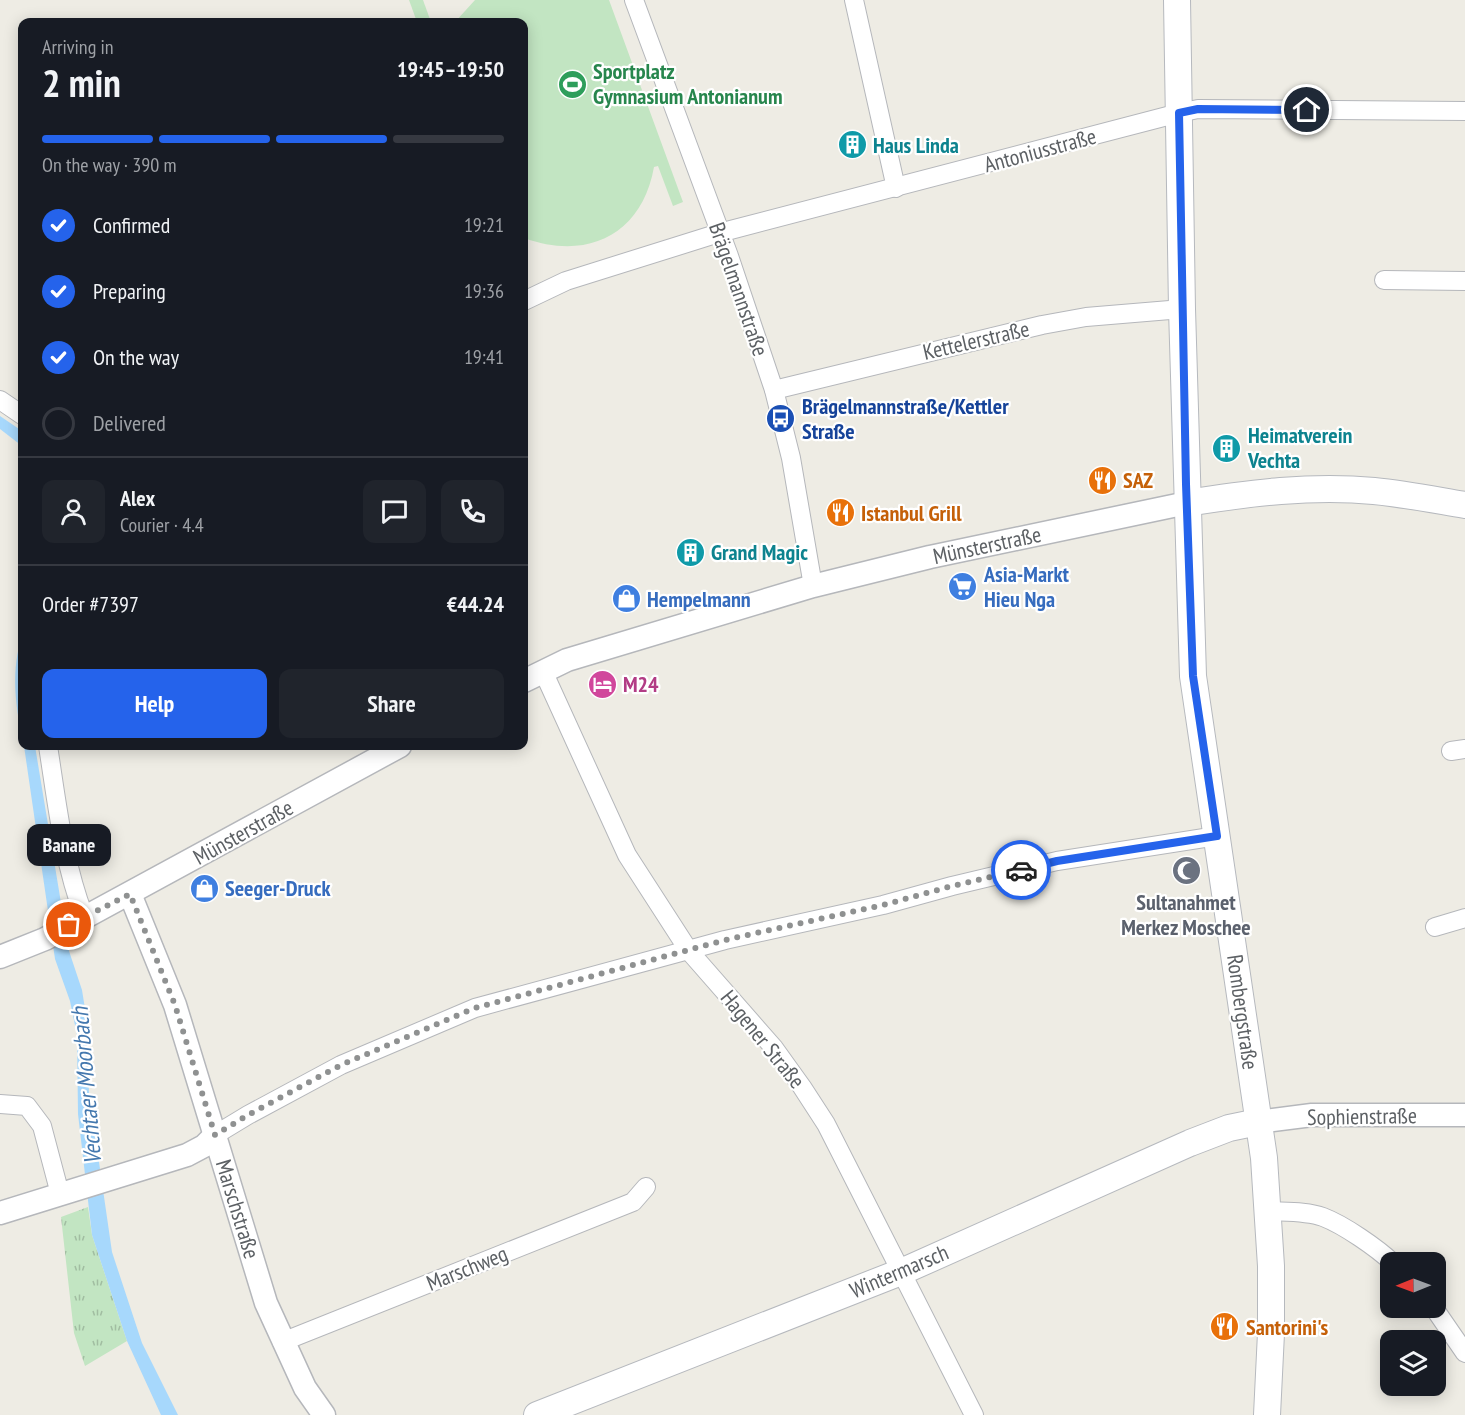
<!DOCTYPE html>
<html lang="en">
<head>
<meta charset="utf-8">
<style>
	:root { --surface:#171b24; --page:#20242c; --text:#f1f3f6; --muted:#9ea1a6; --line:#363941; --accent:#2563eb }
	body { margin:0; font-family:"PT Sans Narrow",sans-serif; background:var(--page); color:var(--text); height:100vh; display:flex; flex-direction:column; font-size:22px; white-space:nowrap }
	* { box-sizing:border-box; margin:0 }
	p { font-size:20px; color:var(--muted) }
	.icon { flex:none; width:33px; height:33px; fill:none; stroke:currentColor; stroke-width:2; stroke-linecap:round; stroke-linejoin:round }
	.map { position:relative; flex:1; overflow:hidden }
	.side { position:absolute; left:18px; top:18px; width:510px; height:732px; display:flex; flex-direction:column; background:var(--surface); border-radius:12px; box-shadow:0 3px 15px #0003 }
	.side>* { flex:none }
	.needle { width:39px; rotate:269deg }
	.fabs { position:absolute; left:1380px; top:1252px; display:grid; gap:12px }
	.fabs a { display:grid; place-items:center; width:66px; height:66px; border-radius:12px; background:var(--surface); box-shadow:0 3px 15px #0003; font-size:30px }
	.pin { position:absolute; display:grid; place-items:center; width:51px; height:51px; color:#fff; margin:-26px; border:3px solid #fff; border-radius:50%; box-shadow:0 2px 6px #0007 }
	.courier { position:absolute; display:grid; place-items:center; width:60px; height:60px; margin:-30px; border:4px solid #2563eb; border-radius:50%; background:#fff; color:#222; box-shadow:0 2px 8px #0007 }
	.bubble { position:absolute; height:42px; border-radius:12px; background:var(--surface); box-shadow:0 3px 15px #0003; font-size:20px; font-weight:600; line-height:42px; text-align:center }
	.summary em { font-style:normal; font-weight:600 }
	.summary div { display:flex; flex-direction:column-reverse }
	.summary { display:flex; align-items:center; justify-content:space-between; height:102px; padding:0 24px }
	h1 { font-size:39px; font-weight:600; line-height:45px }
	.bar { display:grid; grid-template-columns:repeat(4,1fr); gap:9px 6px; align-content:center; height:72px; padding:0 24px }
	.bar i { height:8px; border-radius:4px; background:var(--line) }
	.bar .on { background:var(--accent) }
	.bar p { grid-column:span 4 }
	.line { display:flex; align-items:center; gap:15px; padding:0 24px; border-top:2px solid var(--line) }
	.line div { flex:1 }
	.round { display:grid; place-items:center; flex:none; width:63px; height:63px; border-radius:12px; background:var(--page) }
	ol { padding:0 24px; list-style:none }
	li { display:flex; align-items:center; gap:18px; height:66px }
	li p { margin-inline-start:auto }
	li .icon { padding:6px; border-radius:50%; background:var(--accent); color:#fff; stroke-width:4 }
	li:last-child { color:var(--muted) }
	li i { width:33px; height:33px; border:3px solid var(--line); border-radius:50% }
	.cta { display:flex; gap:12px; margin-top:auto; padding:12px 24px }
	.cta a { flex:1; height:69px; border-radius:12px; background:var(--accent); color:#fff; font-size:24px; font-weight:600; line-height:69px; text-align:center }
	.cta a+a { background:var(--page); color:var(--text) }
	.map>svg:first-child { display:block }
	.grass { fill:url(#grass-tufts) }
	.pitch { fill:#c2e5c2 }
	.water { fill:#a7d8fc }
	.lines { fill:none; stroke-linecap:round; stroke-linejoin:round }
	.minor-casing { stroke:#b5b7bb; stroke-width:20 }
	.tertiary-casing { stroke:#b5b7bb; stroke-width:25 }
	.secondary-casing { stroke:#b6b9be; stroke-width:28 }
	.minor { stroke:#fff; stroke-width:18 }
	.tertiary { stroke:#fff; stroke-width:22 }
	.secondary { stroke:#fff; stroke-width:26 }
	.done { stroke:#8f9191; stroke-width:6; stroke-dasharray:0 10.8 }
	.route { stroke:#2563eb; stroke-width:8 }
	.labels { text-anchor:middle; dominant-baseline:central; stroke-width:4.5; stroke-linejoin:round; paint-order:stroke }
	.leisure-label { font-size:22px; font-weight:bold; fill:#27864d; stroke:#fff; text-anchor:start }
	.culture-label { font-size:22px; font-weight:bold; fill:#0d838f; stroke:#fff; text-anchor:start }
	.street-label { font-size:22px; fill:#5c6064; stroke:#fff }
	.transit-label { font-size:22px; font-weight:bold; fill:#164399; stroke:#fff; text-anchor:start }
	.food-label { font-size:22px; font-weight:bold; fill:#c56008; stroke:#fff; text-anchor:start }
	.shop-label { font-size:22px; font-weight:bold; fill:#366cbe; stroke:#fff; text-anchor:start }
	.hotel-label { font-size:22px; font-weight:bold; fill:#b23c85; stroke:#fff; text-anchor:start }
	.worship-label { font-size:22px; font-weight:bold; fill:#5b616d; stroke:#fff }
	.water-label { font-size:24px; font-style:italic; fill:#4478ae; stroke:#fff }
</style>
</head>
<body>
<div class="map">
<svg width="1465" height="1415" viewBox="0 0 1465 1415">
	<defs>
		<pattern id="grass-tufts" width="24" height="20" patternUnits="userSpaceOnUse" patternTransform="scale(1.5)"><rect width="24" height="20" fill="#c2e5c2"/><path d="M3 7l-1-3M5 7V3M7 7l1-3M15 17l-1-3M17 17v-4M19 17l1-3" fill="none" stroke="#a1bda1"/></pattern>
	</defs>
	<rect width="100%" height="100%" fill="#eeece4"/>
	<!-- grass -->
	<polygon class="grass" points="88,1207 92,1235 127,1341 85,1366 74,1333 61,1217"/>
	<!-- pitch -->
	<g class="pitch">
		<polygon points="409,0 423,0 431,22 417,22"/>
		<path d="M475,0H609L683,202L673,206L658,166L654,167C642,235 587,261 524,238V22H455Z"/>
	</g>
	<!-- water -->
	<g class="water">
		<polygon points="0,416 22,431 22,446 0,429"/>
		<path d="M22,636V738C15,703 11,670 22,636Z"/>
		<polygon points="24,746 35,746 69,951 82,990 86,1015 89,1093 112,1252 142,1343 178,1415 161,1415 127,1341 92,1235 78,1114 77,1035 70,1001 55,959"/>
	</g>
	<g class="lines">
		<defs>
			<g id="minor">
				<polyline points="634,0 729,256 774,390 791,458 813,586"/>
				<polyline points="854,0 896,188"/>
				<polyline points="1384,280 1465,281"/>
				<polyline points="524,301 566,281 719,233 1179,113 1198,109 1465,111"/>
				<polyline points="774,390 1042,325 1086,317 1182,309"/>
				<polyline points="0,400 22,415"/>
				<polyline points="543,671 627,855 689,951 774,1048 802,1087 826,1124 974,1415"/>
				<path d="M48,746C57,803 63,861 84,916"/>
				<polyline points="1451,751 1465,749"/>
				<polyline points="1435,927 1465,918"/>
				<polyline points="0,1104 27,1106 42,1126 60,1194"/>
				<polyline points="215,1135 248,1115 341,1065 475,1008 725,940 883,905 952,886 1057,861 1217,836"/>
				<path d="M1268,1211C1286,1212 1307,1211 1323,1217C1344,1225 1377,1248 1393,1263"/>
				<polyline points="1434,1308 1465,1353"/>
				<polyline points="282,1342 633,1202 646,1187"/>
			</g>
			<g id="tertiary">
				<polyline points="524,681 567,660 813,586 930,557 1187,503"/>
				<polyline points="130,894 175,1005 266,1303 305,1388 324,1415"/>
				<polyline points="0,957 45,939 400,746"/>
				<polyline points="1258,1122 1312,1115 1465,1115"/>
				<polyline points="0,1213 187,1155 204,1146 215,1135"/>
			</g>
			<g id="secondary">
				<polyline points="1177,0 1182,309 1193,676 1264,1158 1271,1266 1271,1333 1267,1415"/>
				<path d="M1187,503C1249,493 1312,485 1374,491C1405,494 1435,500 1465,505"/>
				<polyline points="537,1415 901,1272 1190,1143 1229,1128 1258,1122"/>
			</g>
		</defs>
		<!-- minor casing -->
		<use href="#minor" class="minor-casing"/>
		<!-- tertiary casing -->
		<use href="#tertiary" class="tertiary-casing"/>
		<!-- secondary casing -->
		<use href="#secondary" class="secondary-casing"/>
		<!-- minor -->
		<use href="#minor" class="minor"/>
		<!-- tertiary -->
		<use href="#tertiary" class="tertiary"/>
		<!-- secondary -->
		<use href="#secondary" class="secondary"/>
	</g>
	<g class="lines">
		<!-- done -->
		<polyline class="done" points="69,925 130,894 175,1005 215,1135 248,1115 341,1065 475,1008 725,940 883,905 952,886 1021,870"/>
		<!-- route -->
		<polyline class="route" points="1021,870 1057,861 1217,836 1193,676 1186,484 1179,113 1198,109 1307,110"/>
	</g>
	<!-- icons -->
	<defs>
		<symbol id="stadium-disc" viewBox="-11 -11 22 22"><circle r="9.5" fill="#2e9e5b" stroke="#fff"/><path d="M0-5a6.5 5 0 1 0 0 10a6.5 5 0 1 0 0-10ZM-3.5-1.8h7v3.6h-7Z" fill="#fff"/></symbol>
		<symbol id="building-disc" viewBox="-11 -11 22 22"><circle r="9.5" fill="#0f9aa8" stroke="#fff"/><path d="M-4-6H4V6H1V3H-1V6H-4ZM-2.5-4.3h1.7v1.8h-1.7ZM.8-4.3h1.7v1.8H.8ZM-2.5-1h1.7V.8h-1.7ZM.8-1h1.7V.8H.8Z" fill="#fff"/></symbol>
		<symbol id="bus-disc" viewBox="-11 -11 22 22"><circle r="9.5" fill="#1a4fb4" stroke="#fff"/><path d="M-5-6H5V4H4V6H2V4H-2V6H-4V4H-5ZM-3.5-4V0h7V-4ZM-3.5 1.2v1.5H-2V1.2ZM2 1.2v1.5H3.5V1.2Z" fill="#fff"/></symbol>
		<symbol id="restaurant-disc" viewBox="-11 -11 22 22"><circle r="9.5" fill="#e8710a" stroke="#fff"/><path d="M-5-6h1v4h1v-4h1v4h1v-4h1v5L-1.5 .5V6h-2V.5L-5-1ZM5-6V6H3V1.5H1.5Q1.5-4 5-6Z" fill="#fff"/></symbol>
		<symbol id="supermarket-disc" viewBox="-11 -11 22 22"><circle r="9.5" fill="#3f7fe0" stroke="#fff"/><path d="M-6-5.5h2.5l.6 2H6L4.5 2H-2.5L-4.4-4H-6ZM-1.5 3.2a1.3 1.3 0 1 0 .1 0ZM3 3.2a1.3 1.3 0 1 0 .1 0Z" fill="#fff"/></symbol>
		<symbol id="shop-disc" viewBox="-11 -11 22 22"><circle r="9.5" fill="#3f7fe0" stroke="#fff"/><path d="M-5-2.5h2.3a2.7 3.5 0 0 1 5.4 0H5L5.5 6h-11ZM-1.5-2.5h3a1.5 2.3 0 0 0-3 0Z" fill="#fff"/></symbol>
		<symbol id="hotel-disc" viewBox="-11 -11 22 22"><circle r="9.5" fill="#d1479c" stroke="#fff"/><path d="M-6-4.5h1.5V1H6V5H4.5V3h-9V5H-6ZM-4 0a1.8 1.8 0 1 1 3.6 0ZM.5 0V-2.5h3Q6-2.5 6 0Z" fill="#fff"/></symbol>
		<symbol id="mosque-disc" viewBox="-11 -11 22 22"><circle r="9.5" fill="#6b7280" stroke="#fff"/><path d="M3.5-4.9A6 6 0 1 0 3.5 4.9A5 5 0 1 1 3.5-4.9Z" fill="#fff"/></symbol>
	</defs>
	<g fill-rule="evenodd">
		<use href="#stadium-disc" x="556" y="68" width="33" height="33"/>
		<use href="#building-disc" x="836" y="128" width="33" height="33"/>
		<use href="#bus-disc" x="764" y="402" width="33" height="33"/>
		<use href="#building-disc" x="1210" y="432" width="33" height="33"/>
		<use href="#restaurant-disc" x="1086" y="464" width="33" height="33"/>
		<use href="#restaurant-disc" x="824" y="496" width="33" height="33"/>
		<use href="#building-disc" x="674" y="536" width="33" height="33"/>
		<use href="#supermarket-disc" x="946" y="570" width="33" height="33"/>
		<use href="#shop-disc" x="610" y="582" width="33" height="33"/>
		<use href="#hotel-disc" x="586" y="668" width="33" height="33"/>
		<use href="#mosque-disc" x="1170" y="854" width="33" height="33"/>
		<use href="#shop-disc" x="188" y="872" width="33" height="33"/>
		<use href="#restaurant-disc" x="1208" y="1310" width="33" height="33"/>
	</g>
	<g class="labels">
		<!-- leisure labels -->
		<g class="leisure-label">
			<text x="593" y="71">Sportplatz<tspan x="593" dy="25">Gymnasium Antonianum</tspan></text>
		</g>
		<!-- culture labels -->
		<g class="culture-label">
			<text x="873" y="145">Haus Linda</text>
			<text x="1248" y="435">Heimatverein<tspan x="1248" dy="25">Vechta</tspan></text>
			<text x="711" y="552">Grand Magic</text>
		</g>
		<!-- street labels -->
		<g class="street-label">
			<text transform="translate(1040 150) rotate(-15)">Antoniusstraße</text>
			<text transform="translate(739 289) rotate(71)">Brägelmannstraße</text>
			<text transform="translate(976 340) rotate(-13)">Kettelerstraße</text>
			<text transform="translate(987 545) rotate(-12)">Münsterstraße</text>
			<text transform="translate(243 832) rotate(-29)">Münsterstraße</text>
			<text transform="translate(1243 1012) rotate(82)">Rombergstraße</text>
			<text transform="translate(763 1039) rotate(51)">Hagener Straße</text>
			<text transform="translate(1362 1116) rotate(-1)">Sophienstraße</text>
			<text transform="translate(238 1209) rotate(73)">Marschstraße</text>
			<text transform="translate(467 1268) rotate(-22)">Marschweg</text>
			<text transform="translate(899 1271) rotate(-23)">Wintermarsch</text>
		</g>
		<!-- transit labels -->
		<g class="transit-label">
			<text x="802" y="406">Brägelmannstraße/Kettler<tspan x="802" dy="25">Straße</tspan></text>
		</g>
		<!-- food labels -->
		<g class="food-label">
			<text x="1123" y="480">SAZ</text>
			<text x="861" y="513">Istanbul Grill</text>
			<text x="1246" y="1327">Santorini's</text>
		</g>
		<!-- shop labels -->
		<g class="shop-label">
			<text x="984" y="574">Asia-Markt<tspan x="984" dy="25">Hieu Nga</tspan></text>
			<text x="647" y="599">Hempelmann</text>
			<text x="225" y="888">Seeger-Druck</text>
		</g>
		<!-- hotel labels -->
		<g class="hotel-label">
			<text x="623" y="684">M24</text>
		</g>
		<!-- worship labels -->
		<g class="worship-label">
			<text x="1186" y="902">Sultanahmet<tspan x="1186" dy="25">Merkez Moschee</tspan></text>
		</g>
		<!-- water labels -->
		<g class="water-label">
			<text transform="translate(86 1086) rotate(-95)">Vechtaer Moorbach</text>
		</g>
	</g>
</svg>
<div class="fabs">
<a><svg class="needle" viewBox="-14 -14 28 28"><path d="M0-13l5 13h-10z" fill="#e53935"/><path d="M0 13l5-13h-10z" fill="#9ea1a6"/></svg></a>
<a><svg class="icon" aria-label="layers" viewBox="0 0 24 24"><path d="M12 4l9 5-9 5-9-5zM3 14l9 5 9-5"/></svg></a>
</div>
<div class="pin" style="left:69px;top:925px;background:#ea580c"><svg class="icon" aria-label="bag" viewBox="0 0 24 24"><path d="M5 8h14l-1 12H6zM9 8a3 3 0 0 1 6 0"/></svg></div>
<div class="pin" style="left:1307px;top:110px;background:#1f2937"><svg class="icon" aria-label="home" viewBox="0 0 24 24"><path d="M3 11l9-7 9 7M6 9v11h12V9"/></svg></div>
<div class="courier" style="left:1021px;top:870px"><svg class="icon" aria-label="car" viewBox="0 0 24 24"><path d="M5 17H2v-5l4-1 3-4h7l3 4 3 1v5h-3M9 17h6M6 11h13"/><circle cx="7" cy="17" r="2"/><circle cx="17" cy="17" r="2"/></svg></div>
<div class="bubble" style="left:27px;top:824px;width:84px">Banane</div>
<section class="side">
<div class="summary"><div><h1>2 min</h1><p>Arriving in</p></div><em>19:45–19:50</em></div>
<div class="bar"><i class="on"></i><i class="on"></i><i class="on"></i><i></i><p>On the way · 390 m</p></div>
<ol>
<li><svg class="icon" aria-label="check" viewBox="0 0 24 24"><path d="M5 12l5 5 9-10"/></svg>Confirmed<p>19:21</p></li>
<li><svg class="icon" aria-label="check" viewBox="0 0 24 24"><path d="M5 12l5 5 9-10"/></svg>Preparing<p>19:36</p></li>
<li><svg class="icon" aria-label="check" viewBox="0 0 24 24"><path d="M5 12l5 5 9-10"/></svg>On the way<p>19:41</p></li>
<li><i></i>Delivered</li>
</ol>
<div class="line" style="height:108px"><a class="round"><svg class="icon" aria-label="person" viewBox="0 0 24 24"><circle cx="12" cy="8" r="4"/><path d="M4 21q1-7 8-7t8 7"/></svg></a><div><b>Alex</b><p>Courier · 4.4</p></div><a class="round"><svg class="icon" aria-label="chat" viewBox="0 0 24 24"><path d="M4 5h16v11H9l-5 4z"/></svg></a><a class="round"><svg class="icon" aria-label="phone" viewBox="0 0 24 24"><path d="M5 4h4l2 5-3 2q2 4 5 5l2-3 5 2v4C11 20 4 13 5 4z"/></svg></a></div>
<div class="line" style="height:78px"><div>Order #7397</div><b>€44.24</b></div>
<div class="cta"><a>Help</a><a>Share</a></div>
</section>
</div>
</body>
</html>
